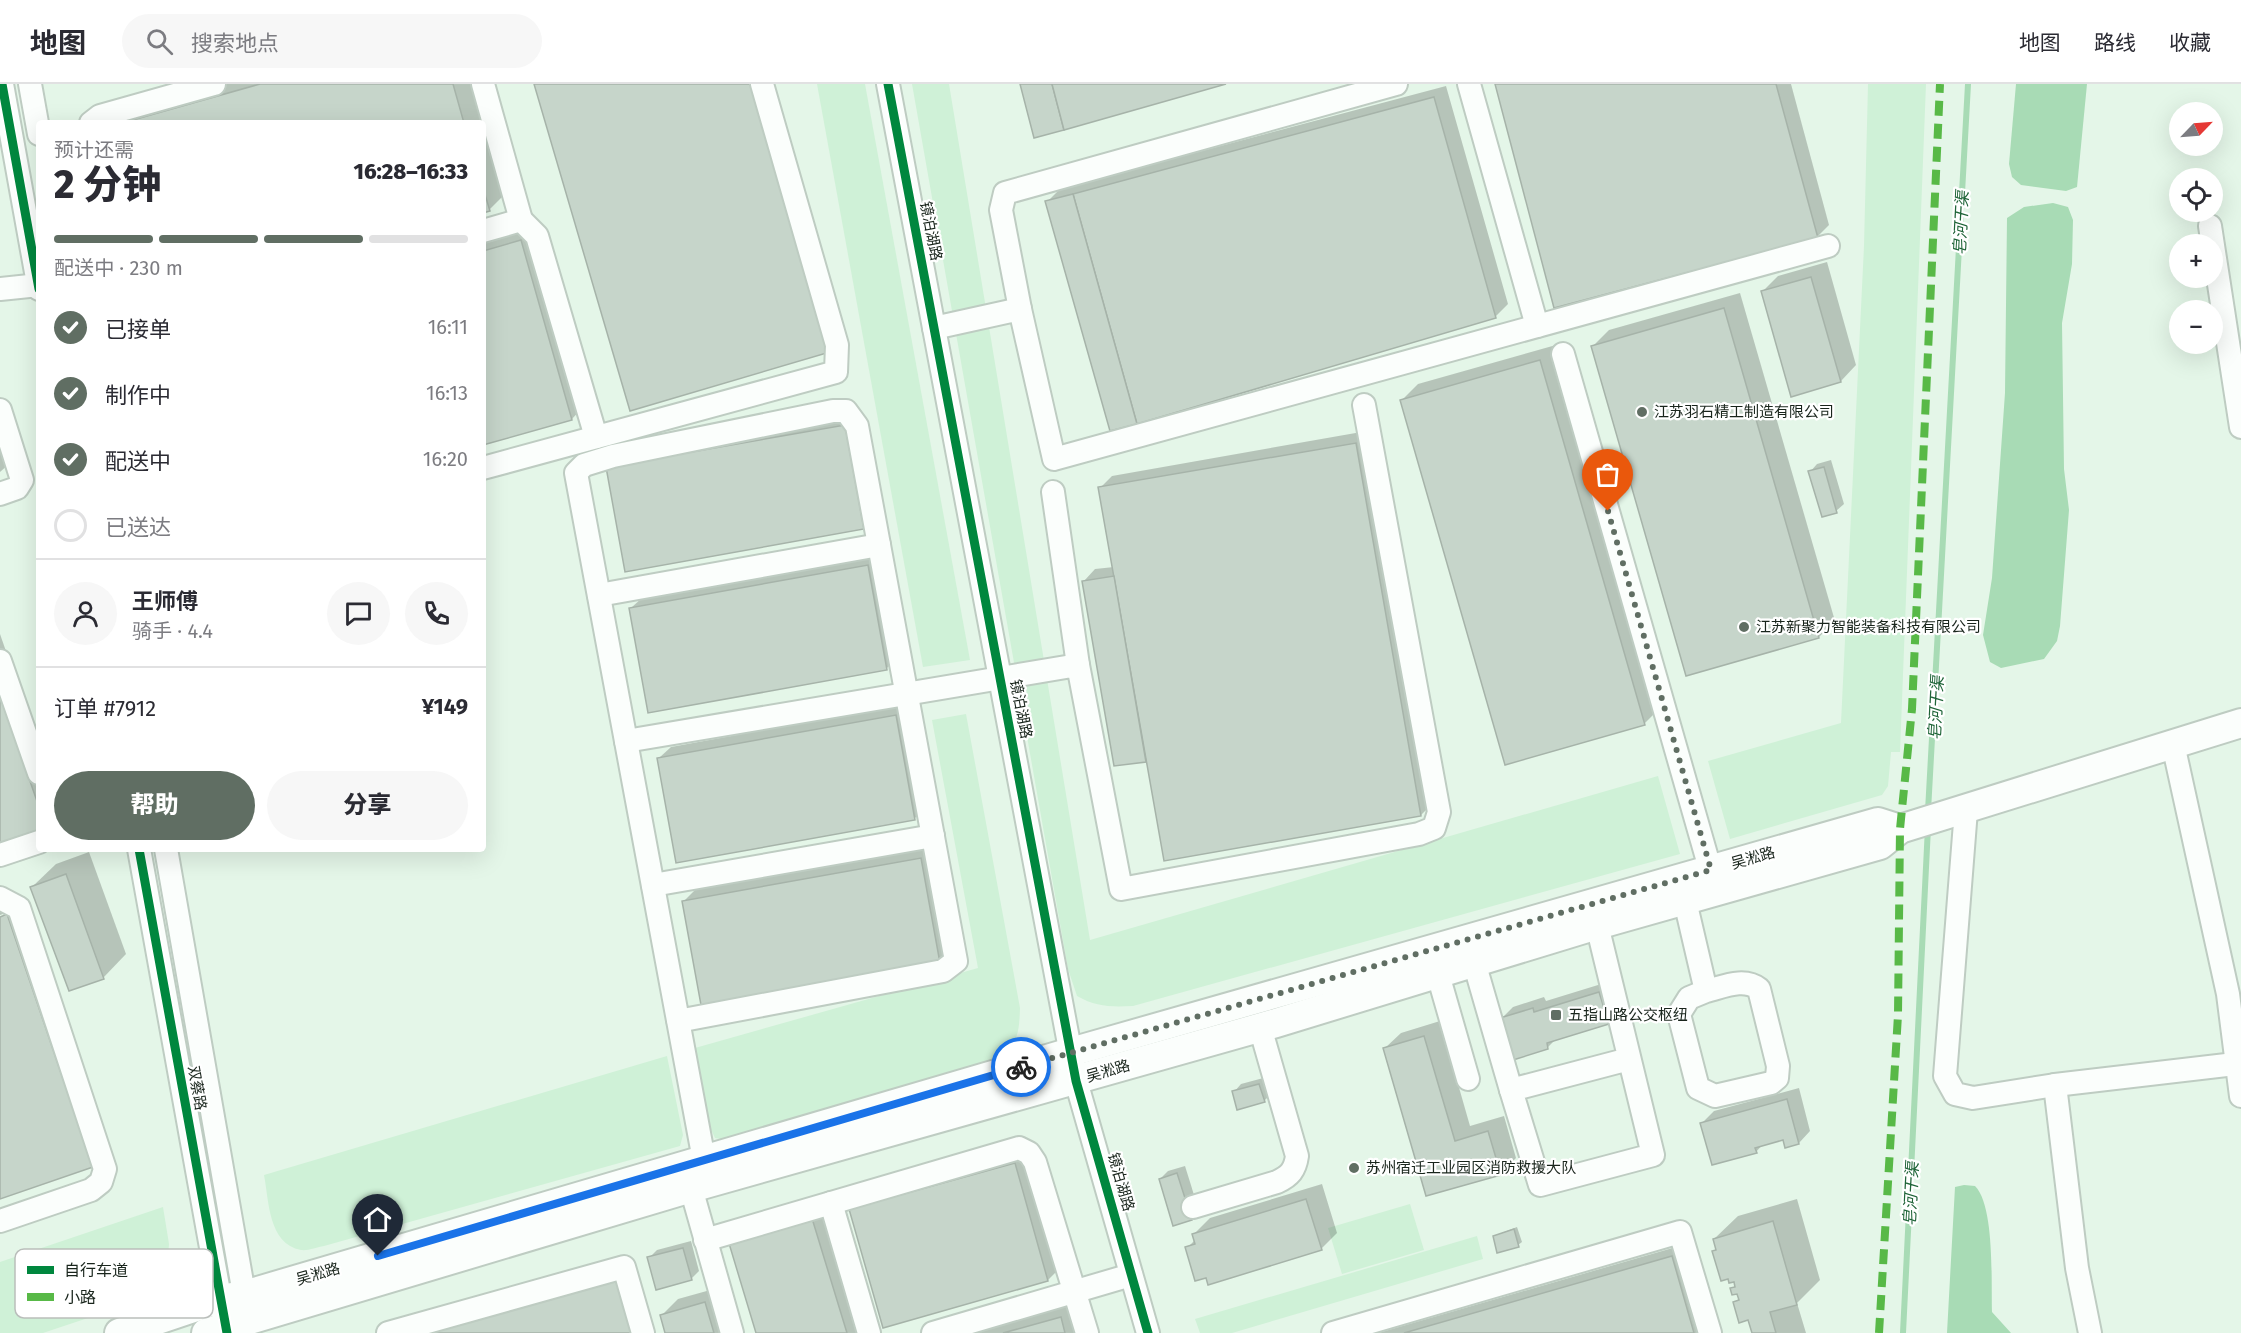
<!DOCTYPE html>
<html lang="zh">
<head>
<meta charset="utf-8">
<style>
	:root { --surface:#fff; --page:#f7f7f7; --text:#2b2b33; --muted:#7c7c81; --line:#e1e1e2; --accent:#606e63 }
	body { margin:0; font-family:"Fira Sans","Noto Sans SC",sans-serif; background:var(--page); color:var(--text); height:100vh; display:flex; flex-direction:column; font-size:22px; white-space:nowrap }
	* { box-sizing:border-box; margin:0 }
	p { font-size:20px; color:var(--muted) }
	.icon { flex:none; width:33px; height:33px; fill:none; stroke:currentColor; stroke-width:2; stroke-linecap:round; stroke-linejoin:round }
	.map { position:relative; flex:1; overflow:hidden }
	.sheet { position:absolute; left:36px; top:36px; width:450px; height:732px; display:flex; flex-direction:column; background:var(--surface); border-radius:6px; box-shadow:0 6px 24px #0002 }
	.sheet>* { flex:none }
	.needle { width:39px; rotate:65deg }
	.tools { position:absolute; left:2169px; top:18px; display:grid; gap:12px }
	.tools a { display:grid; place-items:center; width:54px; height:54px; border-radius:50%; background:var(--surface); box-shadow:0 6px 24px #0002; font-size:30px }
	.pin { position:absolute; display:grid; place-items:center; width:51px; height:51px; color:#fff; margin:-62px -26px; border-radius:50% 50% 50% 0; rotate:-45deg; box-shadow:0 0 6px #0007 }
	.pin .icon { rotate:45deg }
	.courier { position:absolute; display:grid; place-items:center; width:60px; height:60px; margin:-30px; border:4px solid #1a73e8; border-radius:50%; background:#fff; color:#222; box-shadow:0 2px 8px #0007 }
	.headline em { font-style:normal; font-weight:800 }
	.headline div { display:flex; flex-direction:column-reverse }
	.headline { display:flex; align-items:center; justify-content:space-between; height:102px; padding:0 18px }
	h1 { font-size:39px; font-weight:800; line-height:45px }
	.bar { display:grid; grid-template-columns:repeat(4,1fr); gap:9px 6px; align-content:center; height:72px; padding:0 18px }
	.bar i { height:8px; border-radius:4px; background:var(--line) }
	.bar .selected { background:var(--accent) }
	.bar p { grid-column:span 4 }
	.line { display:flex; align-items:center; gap:15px; padding:0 18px; border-top:2px solid var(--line) }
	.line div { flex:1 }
	.round { display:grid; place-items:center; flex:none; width:63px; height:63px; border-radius:32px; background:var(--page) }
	ol { padding:0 18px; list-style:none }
	li { display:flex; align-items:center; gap:18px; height:66px }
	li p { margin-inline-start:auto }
	li .icon { padding:6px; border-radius:50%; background:var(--accent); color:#fff; stroke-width:4 }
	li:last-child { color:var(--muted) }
	li i { width:33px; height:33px; border:3px solid var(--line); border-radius:50% }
	.cta { display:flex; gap:12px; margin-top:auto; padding:12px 18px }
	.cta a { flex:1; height:69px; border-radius:36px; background:var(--accent); color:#fff; font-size:24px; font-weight:800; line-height:69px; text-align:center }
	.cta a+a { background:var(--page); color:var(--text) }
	header { display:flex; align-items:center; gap:36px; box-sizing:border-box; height:84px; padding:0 30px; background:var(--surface); border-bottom:2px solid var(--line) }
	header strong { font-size:28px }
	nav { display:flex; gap:33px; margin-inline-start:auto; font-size:21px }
	.search { width:420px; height:54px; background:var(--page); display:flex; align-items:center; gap:15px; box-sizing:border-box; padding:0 21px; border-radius:33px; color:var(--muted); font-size:22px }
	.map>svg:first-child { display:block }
	.green { fill:#cff1d7 }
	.water { fill:#a8dbb5 }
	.shadow { fill:#0003 }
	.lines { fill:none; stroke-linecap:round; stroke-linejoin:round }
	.stream { stroke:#a8dbb5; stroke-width:6 }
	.building { fill:#c6d5ca; stroke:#a6b3a9; stroke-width:1.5 }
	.minor-casing { stroke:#beccc2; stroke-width:26 }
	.major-casing { stroke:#beccc2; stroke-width:32 }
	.minor { stroke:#fbfefc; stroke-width:22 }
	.major { stroke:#fbfefc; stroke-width:28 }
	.quiet { stroke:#58b947; stroke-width:8; stroke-dasharray:15 8; stroke-linecap:butt }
	.cycleway-casing { stroke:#fff; stroke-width:13 }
	.cycleway { stroke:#00873e; stroke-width:9 }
	.done { stroke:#606e63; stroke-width:6; stroke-dasharray:0 10.8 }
	.route { stroke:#1a73e8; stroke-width:8 }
	.poi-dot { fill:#606e63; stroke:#fff; stroke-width:2 }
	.labels { text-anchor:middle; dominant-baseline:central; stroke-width:4.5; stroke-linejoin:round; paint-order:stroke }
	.street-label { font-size:15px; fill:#19251c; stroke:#fff }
	.poi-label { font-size:15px; fill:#19251c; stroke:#fff; text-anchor:start }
	.water-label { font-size:16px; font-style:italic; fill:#1e6437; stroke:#fff }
	.key { fill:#fff; stroke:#babebb; stroke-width:1.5 }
	.key-label { font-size:16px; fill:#19251c }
</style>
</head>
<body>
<header>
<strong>地图</strong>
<div class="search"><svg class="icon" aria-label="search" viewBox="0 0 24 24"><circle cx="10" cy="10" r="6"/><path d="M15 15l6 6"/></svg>搜索地点</div>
<nav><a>地图</a><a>路线</a><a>收藏</a></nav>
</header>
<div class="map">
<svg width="2241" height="1249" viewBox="0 0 2241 1249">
	<rect width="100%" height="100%" fill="#e4f6e8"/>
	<!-- green -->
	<g class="green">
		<polygon points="817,0 865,0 970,576 923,583"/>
		<path d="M912,0H949L1090,856L1658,692L1680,770L1133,922C1111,923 1096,923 1077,912L1068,885Z"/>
		<polygon points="1868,0 1926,0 1900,668 1891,668 1888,702 1882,711 1730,755 1708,677 1841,639 1864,162"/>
		<path d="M966,630L1020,924C1019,954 1017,962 991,978L726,1056L715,1054L707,1037L695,964L978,884L932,636Z"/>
		<path d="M667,972L683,1051L680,1062L324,1162C317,1163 308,1167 301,1166C268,1160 269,1116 264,1091Z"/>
		<polygon points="1410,1120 1424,1166 1342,1190 1328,1144"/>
		<polygon points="163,1123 169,1160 167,1187 158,1204 142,1216 43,1249 0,1249 0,1178"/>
		<polygon points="1477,1152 1483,1175 1232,1249 1200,1249 1195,1235"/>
	</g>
	<!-- water -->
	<g class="water">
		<polygon points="2016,0 2087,0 2077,103 2066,107 2021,101 2012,93 2009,80"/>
		<polygon points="2053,119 2068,123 2073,136 2072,180 2062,239 2064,385 2069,426 2060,542 2057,557 2044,575 2001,584 1990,578 1983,551 1992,494 2005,309 2007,134 2024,123"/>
		<path d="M1964,1101L1975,1102C1995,1122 1991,1199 1992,1228L2011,1249H1947L1955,1103Z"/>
	</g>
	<!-- shadow -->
	<g class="shadow">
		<polygon points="223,0 473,0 505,110 489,126 483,128 483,39 109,39"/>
		<polygon points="1496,0 1791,0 1829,141 1817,153"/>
		<polygon points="1446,2 1508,220 1496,232 1137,338 1047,118 1063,102 1089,95 1089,97"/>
		<polygon points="533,145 583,323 572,335 483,360 483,160"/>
		<polygon points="1827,178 1856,281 1841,297 1762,208 1778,192"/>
		<polygon points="1740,209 1835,537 1819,553 1687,590 1593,262 1609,246"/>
		<polygon points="1556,261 1660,624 1644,640 1402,316 1418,300"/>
		<polygon points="0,316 19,371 0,388"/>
		<polygon points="857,329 875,432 863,444 608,384"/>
		<polygon points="1367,347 1433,719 1421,731 1147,676 1115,680 1084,497 1095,485 1114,483 1100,404 1112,392"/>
		<polygon points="1831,376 1844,420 1836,427 1810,388 1817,380"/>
		<polygon points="880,470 898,573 886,585 631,524 643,513"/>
		<polygon points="0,550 39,662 39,746 0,760"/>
		<polygon points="907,620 926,723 914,735 659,674 671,663"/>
		<polygon points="933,763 951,865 939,877 684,817 696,805"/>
		<polygon points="89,768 126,870 103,894 32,803 56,780"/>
		<polygon points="19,819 104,1070 0,1113 0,834 15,829 14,826 0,831 0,826"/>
		<polygon points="1611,897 1620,927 1609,938 1557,954 1547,964 1501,935 1513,923 1544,913 1546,917"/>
		<polygon points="1440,937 1470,1042 1504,1032 1516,1074 1500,1090 1427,1111 1385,964 1401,949"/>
		<polygon points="1267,993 1272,1009 1264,1017 1234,1008 1241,1000"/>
		<polygon points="1799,1004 1810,1047 1799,1059 1784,1054 1764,1059 1756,1068 1702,1039 1714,1027"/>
		<polygon points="1031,1064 1064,1180 1048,1196 884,1242 851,1125"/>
		<polygon points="1185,1082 1199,1127 1191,1135 1160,1095 1168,1087"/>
		<polygon points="1322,1100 1337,1149 1321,1165 1187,1164 1196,1155 1194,1150 1210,1134"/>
		<polygon points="1797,1115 1820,1196 1797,1219 1806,1249 1754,1249 1749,1234 1735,1218 1740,1214 1738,1208 1732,1205 1736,1200 1714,1168 1717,1164 1714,1155 1738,1132"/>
		<polygon points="827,1116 868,1249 757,1249 729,1156"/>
		<polygon points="1517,1143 1522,1158 1518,1161 1494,1152"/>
		<polygon points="691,1157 699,1187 691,1195 649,1174 657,1166"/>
		<polygon points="1683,1161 1709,1249 1378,1249"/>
		<polygon points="721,1203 734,1249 667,1249 662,1231 678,1215"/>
		<polygon points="1077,1218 1085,1249 965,1249"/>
	</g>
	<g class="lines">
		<!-- stream -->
		<g class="stream">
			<polyline points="1928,727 1968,0"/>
			<polyline points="1903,1249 1928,743"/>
		</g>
	</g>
	<!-- building -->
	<g class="building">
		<polygon points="260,0 453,0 464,39 122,39"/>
		<polygon points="534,0 752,0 830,268 630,327"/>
		<polygon points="1020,0 1052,0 1064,46 1034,54"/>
		<polygon points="1052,0 1226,0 1064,46"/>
		<polygon points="1495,0 1776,0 1818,154 1554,224"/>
		<polygon points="1434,13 1496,234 1137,340 1073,110"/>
		<polygon points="483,104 490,127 483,129"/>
		<polygon points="1073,110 1137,340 1110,347 1045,117"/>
		<polygon points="521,156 572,336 483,361 483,167"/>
		<polygon points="1811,193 1841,298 1791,313 1761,207"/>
		<polygon points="1724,224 1819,554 1686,592 1591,262"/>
		<polygon points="1540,276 1645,641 1505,681 1400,316"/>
		<polygon points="845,341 864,445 625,488 606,383"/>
		<polygon points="1356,359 1421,732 1164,777 1098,403"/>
		<polygon points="1824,383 1837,429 1822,433 1808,387"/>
		<polygon points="868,481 887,586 648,629 629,524"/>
		<polygon points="1114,492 1146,678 1114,682 1082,497"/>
		<polygon points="0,611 39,723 39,748 0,761"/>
		<polygon points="896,631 915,736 676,779 657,674"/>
		<polygon points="921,774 940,879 701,921 682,817"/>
		<polygon points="66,790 104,895 69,907 30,803"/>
		<polygon points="7,830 93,1083 0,1115 0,833"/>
		<polygon points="1599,908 1609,940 1547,959 1548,965 1513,976 1500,934 1533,924 1534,928"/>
		<polygon points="1424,952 1455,1057 1488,1047 1501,1091 1426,1112 1383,964"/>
		<polygon points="1259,1000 1265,1018 1237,1026 1232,1007"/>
		<polygon points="1787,1015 1799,1060 1785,1064 1783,1056 1755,1064 1757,1069 1712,1081 1700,1039"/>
		<polygon points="1015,1079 1048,1197 883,1244 849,1125"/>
		<polygon points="1177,1089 1192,1136 1173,1142 1159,1095"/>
		<polygon points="1306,1115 1322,1166 1208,1201 1206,1194 1195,1197 1185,1163 1195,1160 1192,1150"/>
		<polygon points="811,1131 847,1249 756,1249 728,1156"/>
		<polygon points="1773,1137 1797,1221 1770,1228 1776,1249 1752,1249 1748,1236 1739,1239 1733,1218 1739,1216 1737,1210 1732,1211 1730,1204 1735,1203 1734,1198 1729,1199 1728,1195 1721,1197 1712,1167 1716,1166 1713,1155"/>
		<polygon points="1514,1145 1519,1163 1497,1169 1493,1152"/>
		<polygon points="683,1164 692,1196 656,1206 647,1173"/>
		<polygon points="1672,1172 1694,1249 1404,1249"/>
		<polygon points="616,1193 632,1249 417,1249"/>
		<polygon points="705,1218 714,1249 665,1249 660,1231"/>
		<polygon points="1061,1233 1065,1249 1003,1249"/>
	</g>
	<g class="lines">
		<defs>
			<g id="minor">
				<polyline points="2,0 39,205"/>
				<polyline points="30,0 39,50"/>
				<polyline points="483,0 521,136 483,147"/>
				<polyline points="888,0 1076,997 1148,1249"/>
				<polyline points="1469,0 1537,242"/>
				<polyline points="91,39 100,32 214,0"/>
				<polyline points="521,136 537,152 596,353"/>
				<polyline points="2210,142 2241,343"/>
				<polyline points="0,205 39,201"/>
				<polyline points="1020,225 1001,126 1005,109 1396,0"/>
				<polyline points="934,244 1020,225 1054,375 1828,162"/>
				<polyline points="1563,270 1715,802"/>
				<polyline points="0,326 22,396 17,404 0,410"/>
				<polyline points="483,384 836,288 837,261 762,0"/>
				<polyline points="1053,408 1078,581"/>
				<polyline points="599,511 879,461"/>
				<polyline points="0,577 39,689"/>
				<polyline points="626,657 1078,581 1121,805 1419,750 1434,744 1439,728 1364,321"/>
				<polyline points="2173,660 2228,910 2241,1012"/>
				<polyline points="1966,726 1945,992 1955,1010 1973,1014 2055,1001 2235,980"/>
				<polyline points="139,765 223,1230"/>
				<polyline points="166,765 247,1227"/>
				<polyline points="0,771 39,758"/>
				<polyline points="653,801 933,752"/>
				<polyline points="0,814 19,824 105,1085 101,1098 91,1106 0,1137"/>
				<path d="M1685,817L1706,907C1723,903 1744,893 1759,905L1778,982L1777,994L1771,999L1715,1012L1698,1004L1679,930L1689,914L1706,907"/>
				<polyline points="1597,841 1653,1071 1540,1101 1511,1006 1629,975"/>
				<polyline points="1433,873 1468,995"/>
				<polyline points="1474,878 1511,1006"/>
				<path d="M678,937L943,887L956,877L857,342L846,327H833L613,372L584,381L576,389C620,623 663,858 707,1092"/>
				<polyline points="2055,1001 2077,1184 2090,1249"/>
				<polyline points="691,1104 732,1249"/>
				<polyline points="831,1119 869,1249"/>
				<path d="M1193,1123L1277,1098C1290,1092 1295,1086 1297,1072L1260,943"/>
				<polyline points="705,1156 1019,1064 1029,1069 1035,1078 1087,1249"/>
				<polyline points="388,1249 624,1183 643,1249"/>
				<polyline points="933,1249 1131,1191"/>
				<polyline points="1333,1249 1680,1148 1710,1249"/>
			</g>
			<g id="major">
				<polyline points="119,1249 220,1215 244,1211 1071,968 1878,738 1900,745"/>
				<polyline points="206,1249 691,1104 1276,939 1597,841 1880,761 1900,745 2241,639"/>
			</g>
		</defs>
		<!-- minor casing -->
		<use href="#minor" class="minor-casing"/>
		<!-- major casing -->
		<use href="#major" class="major-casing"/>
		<!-- minor -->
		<use href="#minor" class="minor"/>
		<!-- major -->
		<use href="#major" class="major"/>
		<!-- quiet -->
		<polyline class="quiet" points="1879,1249 1898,931 1900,745 1912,625 1940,0"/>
		<defs>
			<g id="cycleway">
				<polyline points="2,0 39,205"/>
				<polyline points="888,0 1076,997 1148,1249"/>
				<polyline points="139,765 227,1249"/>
			</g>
		</defs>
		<!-- cycleway casing -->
		<use href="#cycleway" class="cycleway-casing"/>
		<!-- cycleway -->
		<use href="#cycleway" class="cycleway"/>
	</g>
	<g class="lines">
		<!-- done -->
		<polyline class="done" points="1021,983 1711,786 1608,427"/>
		<!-- route -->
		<polyline class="route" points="378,1172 1021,983"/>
	</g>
	<!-- markers -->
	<g class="poi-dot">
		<circle cx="1642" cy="328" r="6"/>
		<circle cx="1744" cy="543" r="6"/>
		<rect x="1550" y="925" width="12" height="12" rx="3"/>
		<circle cx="1354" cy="1084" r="6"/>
	</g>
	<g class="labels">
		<!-- street labels -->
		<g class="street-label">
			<text transform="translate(931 147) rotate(79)">镜泊湖路</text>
			<text transform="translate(1021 625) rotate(79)">镜泊湖路</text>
			<text transform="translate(1753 774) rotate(-16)">吴淞路</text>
			<text transform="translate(1108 987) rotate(-16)">吴淞路</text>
			<text transform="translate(197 1004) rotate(80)">双蔡路</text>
			<text transform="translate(1121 1098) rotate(74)">镜泊湖路</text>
			<text transform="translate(318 1190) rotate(-16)">吴淞路</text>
		</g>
		<!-- poi labels -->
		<g class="poi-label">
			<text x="1654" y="328">江苏羽石精工制造有限公司</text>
			<text x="1756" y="543">江苏新聚力智能装备科技有限公司</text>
			<text x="1568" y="931">五指山路公交枢纽</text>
			<text x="1366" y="1084">苏州宿迁工业园区消防救援大队</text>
		</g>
		<!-- water labels -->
		<g class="water-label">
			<text transform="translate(1961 139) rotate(-87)">皂河干渠</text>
			<text transform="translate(1936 624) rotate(-87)">皂河干渠</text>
			<text transform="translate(1911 1110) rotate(-87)">皂河干渠</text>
		</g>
	</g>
	<!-- legend -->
	<rect x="15" y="1165" width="198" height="69" rx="9" class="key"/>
	<rect x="27" y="1182" width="27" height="8" fill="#00873e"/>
	<rect x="27" y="1209" width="27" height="8" fill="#58b947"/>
	<g class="key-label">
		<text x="64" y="1192">自行车道</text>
		<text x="64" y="1219">小路</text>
	</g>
</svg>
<div class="tools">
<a><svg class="needle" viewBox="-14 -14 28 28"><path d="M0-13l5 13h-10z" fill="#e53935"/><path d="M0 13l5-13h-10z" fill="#7c7c81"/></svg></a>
<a><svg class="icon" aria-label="locate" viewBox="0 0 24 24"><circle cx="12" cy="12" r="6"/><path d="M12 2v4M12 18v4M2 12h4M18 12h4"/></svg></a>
<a>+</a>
<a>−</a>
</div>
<div class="pin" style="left:1608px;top:427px;background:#ea580c"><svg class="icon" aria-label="bag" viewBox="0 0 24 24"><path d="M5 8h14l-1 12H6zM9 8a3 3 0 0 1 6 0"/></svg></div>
<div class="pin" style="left:378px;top:1172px;background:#1f2937"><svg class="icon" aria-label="home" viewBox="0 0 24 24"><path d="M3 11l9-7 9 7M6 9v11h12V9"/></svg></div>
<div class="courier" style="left:1021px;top:983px"><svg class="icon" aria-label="bike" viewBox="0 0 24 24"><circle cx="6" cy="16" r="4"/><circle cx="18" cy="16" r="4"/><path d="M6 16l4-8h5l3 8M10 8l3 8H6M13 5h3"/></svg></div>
<section class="sheet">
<div class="headline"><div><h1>2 分钟</h1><p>预计还需</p></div><em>16:28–16:33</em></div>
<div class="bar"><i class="selected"></i><i class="selected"></i><i class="selected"></i><i></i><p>配送中 · 230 m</p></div>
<ol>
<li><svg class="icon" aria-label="check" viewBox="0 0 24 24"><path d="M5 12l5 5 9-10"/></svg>已接单<p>16:11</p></li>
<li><svg class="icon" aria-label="check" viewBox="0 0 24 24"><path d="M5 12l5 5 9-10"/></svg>制作中<p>16:13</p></li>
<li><svg class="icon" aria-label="check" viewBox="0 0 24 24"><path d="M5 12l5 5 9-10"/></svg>配送中<p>16:20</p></li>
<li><i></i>已送达</li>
</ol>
<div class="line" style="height:108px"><a class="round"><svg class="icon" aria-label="person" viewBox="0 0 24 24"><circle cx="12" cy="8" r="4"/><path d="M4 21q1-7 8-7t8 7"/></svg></a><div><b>王师傅</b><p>骑手 · 4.4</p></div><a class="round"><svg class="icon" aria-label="chat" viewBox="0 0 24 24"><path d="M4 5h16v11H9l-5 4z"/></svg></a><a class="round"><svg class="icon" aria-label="phone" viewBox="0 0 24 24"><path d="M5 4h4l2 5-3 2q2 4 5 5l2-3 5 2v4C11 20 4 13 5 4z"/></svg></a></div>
<div class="line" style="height:78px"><div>订单 #7912</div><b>¥149</b></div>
<div class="cta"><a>帮助</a><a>分享</a></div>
</section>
</div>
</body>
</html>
